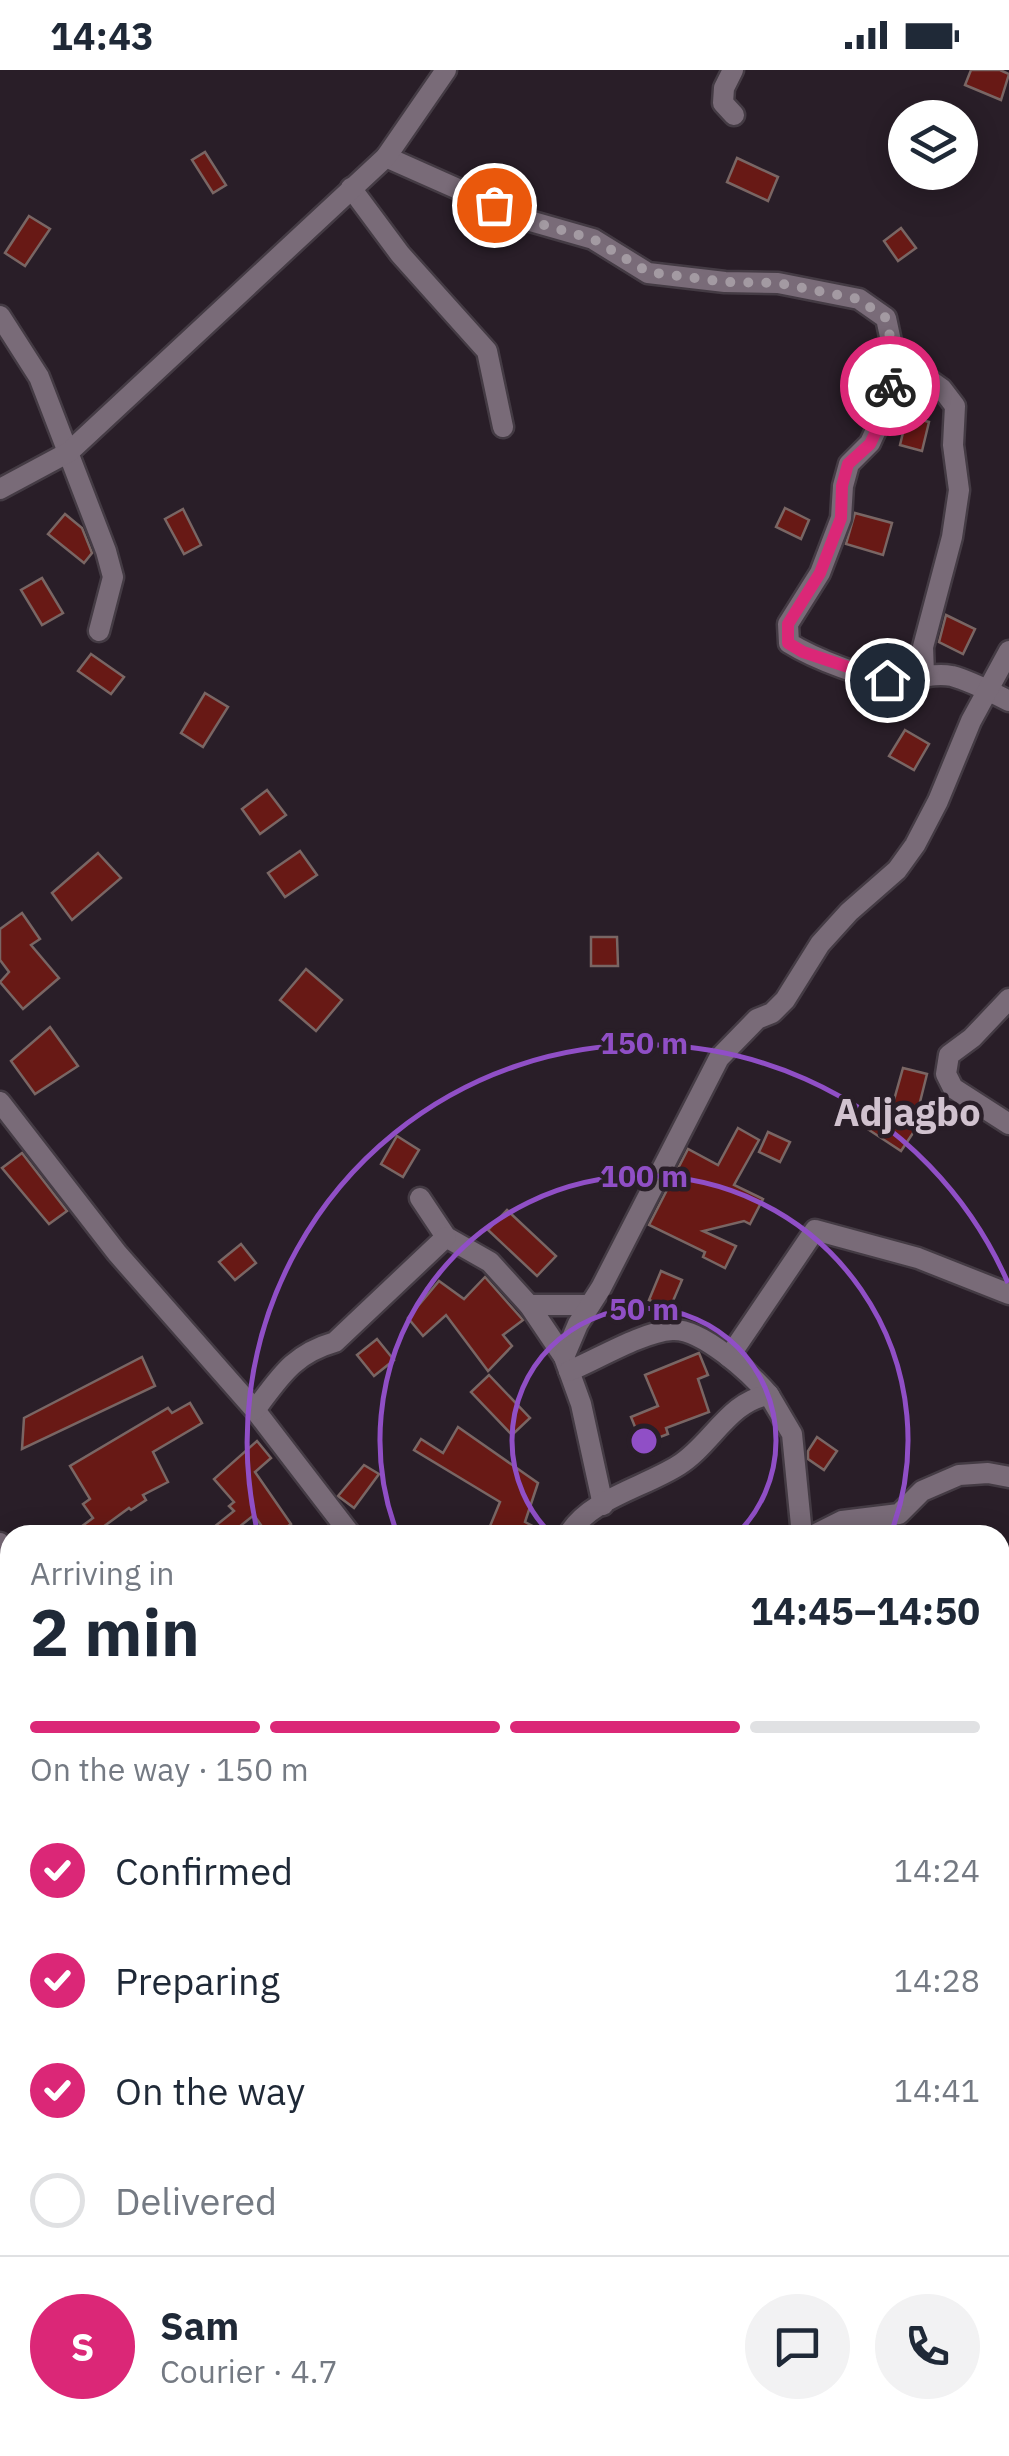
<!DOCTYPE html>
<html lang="en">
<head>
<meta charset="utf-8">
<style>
	:root { --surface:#fff; --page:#f2f2f3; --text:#1f2937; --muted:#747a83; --line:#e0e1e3; --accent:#db2777 }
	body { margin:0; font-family:"IBM Plex Sans",sans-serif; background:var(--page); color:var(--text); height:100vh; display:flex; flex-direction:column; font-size:38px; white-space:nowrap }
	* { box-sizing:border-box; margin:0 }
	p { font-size:32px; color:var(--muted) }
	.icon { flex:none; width:55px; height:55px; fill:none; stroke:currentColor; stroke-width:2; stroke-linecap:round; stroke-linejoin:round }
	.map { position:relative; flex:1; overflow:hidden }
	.drawer { position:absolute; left:0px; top:1455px; width:1010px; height:932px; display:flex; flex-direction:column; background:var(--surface); border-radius:30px 30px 0 0; box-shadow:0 5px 25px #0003 }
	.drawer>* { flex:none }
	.buttons { position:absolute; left:888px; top:30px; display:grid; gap:20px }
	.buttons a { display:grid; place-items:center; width:90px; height:90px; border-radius:50%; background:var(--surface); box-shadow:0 5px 25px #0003; font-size:50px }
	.pin { position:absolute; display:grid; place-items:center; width:85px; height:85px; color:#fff; margin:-42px; border:5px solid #fff; border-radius:50%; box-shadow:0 2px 10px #0007 }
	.courier { position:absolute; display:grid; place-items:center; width:100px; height:100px; margin:-50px; border:8px solid #db2777; border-radius:50%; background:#fff; color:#222; box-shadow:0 2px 12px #0007 }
	.head em { font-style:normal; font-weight:700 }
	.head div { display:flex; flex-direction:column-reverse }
	.head { display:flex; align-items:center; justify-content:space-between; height:170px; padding:0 30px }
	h1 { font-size:65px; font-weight:700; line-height:75px }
	.bar { display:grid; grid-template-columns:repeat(4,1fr); gap:15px 10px; align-content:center; height:120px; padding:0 30px }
	.bar i { height:12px; border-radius:8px; background:var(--line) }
	.bar .on { background:var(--accent) }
	.bar p { grid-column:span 4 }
	.line { display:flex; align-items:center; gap:25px; padding:0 30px; border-top:2px solid var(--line) }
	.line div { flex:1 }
	.round { display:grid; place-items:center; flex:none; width:105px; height:105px; border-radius:52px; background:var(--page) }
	ol { padding:0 30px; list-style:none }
	li { display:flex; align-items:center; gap:30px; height:110px }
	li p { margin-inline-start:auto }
	li .icon { padding:10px; border-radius:50%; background:var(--accent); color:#fff; stroke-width:4 }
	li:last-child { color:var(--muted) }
	li i { width:55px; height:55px; border:5px solid var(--line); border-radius:50% }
	.status { display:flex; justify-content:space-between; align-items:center; height:70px; padding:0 50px; background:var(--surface); direction:ltr }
	.status svg { height:28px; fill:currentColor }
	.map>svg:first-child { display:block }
	.green { fill:#144e28 }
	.building { fill:#681915; stroke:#796664; stroke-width:2.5 }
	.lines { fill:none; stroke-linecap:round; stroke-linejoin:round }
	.minor-casing { stroke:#443b44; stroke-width:25 }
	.minor { stroke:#796b78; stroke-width:20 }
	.done { stroke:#a39aa2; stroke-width:10; stroke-dasharray:0 18 }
	.route { stroke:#db2777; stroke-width:12 }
	.ring { fill:none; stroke:#904fc6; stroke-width:5 }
	.labels { text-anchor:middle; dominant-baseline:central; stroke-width:9; stroke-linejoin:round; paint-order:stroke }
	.quarter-label { font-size:38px; font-weight:bold; fill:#d1c2cf; stroke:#291e28 }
	.centre { fill:#904fc6; stroke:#291e28; stroke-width:5 }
	.ring-label { font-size:30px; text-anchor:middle; font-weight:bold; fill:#904fc6; stroke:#291e28; stroke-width:9; stroke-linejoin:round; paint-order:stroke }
</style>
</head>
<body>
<div class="status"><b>14:43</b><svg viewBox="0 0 49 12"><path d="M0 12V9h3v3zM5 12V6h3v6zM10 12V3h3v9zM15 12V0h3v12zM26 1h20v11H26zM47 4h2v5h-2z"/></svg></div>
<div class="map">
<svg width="1009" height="2386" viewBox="0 0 1009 2386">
	<rect width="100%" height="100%" fill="#291e28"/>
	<!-- green -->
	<polygon class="green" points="187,2378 496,2378 501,2386 190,2386"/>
	<!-- building -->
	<g class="building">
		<polygon points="971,0 1000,0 1009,4 1001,30 965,15"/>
		<polygon points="205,82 226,115 213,123 192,90"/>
		<polygon points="737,88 778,107 768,131 727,112"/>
		<polygon points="29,146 50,159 25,196 5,183"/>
		<polygon points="901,158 916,178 898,191 884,171"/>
		<polygon points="907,346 929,352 922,381 900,375"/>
		<polygon points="785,438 809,450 801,469 776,457"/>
		<polygon points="183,439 201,475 184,484 165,449"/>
		<polygon points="855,443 892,453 883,485 846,474"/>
		<polygon points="65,444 82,458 92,483 84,493 48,464"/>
		<polygon points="42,508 63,543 42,555 21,520"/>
		<polygon points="946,545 975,559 963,584 939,572"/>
		<polygon points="91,584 124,607 111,624 78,601"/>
		<polygon points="205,623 228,637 203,677 181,663"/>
		<polygon points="905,660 929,674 914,700 889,686"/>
		<polygon points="267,720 286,745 260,764 242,739"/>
		<polygon points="300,781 317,805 285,827 268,803"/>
		<polygon points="98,783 121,808 72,850 52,823"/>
		<polygon points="22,843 40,869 31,875 59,908 23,939 0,912 9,902 0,890 0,859"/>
		<polygon points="591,867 617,867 618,896 591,896"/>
		<polygon points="306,899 342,930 316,961 280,930"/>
		<polygon points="50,957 78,996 35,1024 11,991"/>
		<polygon points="903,998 927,1004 915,1052 919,1054 901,1081 866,1058 883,1031 892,1037"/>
		<polygon points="738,1058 759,1070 734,1115 763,1129 750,1154 744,1151 703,1161 736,1176 725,1198 703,1187 705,1182 649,1155 688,1079 718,1095"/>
		<polygon points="768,1062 790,1072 780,1092 759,1082"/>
		<polygon points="397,1066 419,1080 403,1107 381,1094"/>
		<polygon points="22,1083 67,1141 49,1154 2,1098"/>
		<polygon points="507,1140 556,1186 537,1206 488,1160"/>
		<polygon points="241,1174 256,1193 235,1210 219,1192"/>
		<polygon points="661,1201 682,1210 670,1238 649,1230"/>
		<polygon points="485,1207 523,1250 503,1265 512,1276 488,1301 446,1245 423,1266 408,1248 439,1211 464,1229"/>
		<polygon points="377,1269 394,1290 374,1306 357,1285"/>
		<polygon points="699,1283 708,1305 698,1309 709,1342 666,1358 668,1364 642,1374 631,1347 658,1336 645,1305"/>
		<polygon points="142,1287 155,1316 22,1379 24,1348"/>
		<polygon points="489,1305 530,1348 512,1365 471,1322"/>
		<polygon points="190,1333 202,1353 153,1382 168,1412 143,1425 146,1430 131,1440 129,1438 92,1465 70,1465 93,1448 83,1434 90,1429 70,1396 168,1338 172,1343"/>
		<polygon points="458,1357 538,1413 525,1452 550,1465 496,1465 488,1461 500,1432 414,1380 421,1369 443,1383"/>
		<polygon points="817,1367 837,1381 824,1400 808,1389 808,1381"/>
		<polygon points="257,1371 271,1388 255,1402 291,1454 275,1465 268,1465 254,1445 229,1465 204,1465 234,1441 229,1436 234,1432 214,1409"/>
		<polygon points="364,1395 379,1404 354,1438 338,1426"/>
	</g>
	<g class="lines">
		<defs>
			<g id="minor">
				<polyline points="733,0 724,18 723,33 734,45"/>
				<path d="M386,87L530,151L593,169L648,203L725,212L778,213L859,229L886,248L894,285L887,336L870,373L849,394L843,416L841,448L820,503L788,554L789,573C813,588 870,611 898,611C917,611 930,602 952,606C971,611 991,622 1009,631"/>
				<polyline points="351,118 400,184 487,281 503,357"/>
				<polyline points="0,246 39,307 106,481 113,507 99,561"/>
				<polyline points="894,285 942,319 955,336 953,375 959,420 952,467 923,577 924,604"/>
				<polyline points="0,419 69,382 386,87 446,0"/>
				<polyline points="1009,929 972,968 949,985 946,1004 953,1018 1009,1054"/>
				<polyline points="0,1032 117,1183 255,1340 351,1465"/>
				<polyline points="420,1128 446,1167 490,1192 529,1235 564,1287 581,1334 603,1435"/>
				<polyline points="529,1235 590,1235"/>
				<polyline points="564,1287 578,1254 601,1218 719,988 757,949 772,943 785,930 820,874 849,842 897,800 915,775 938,731 971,651 1009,581"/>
				<polyline points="729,1287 815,1160 918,1188 1009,1224"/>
				<path d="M569,1301C598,1289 642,1262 672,1260C702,1258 751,1304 769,1325"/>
				<path d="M255,1340C280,1307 293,1284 335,1272L446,1167"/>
				<path d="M568,1465C591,1428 643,1418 679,1395C711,1375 730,1330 769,1325L792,1364L802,1465"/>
				<polyline points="814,1465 842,1451 899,1444 922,1421 959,1405 988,1403 1009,1407"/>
				<polyline points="0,1473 10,1506"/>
				<polyline points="0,1957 10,1951"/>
				<polyline points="1000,1998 1009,1995"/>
				<polyline points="1000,2111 1009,2122"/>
				<polyline points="172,2378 174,2386"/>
				<polyline points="506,2378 512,2386"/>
				<path d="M541,2386C563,2377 584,2376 605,2386"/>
			</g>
		</defs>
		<!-- minor casing -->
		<use href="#minor" class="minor-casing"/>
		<!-- minor -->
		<use href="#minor" class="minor"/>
	</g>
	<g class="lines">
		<!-- done -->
		<polyline class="done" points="494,135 530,151 593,169 648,202 725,212 778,213 858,229 886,248 894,286 890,316"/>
		<!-- route -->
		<polyline class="route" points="887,610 803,582 788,573 788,554 820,503 841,448 842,416 848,394 870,374 888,336 890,316"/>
	</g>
	<!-- distance rings -->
	<g class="ring">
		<path d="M551 1464A132 132 0 1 1 737 1464"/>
		<path d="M397 1463A264 264 0 1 1 891 1463"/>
		<path d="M258 1464A397 397 0 0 1 1008 1213"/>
	</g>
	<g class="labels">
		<!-- quarter labels -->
		<g class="quarter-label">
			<text x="907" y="1041">Adjagbo</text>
		</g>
	</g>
	<circle cx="644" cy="1371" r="15" class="centre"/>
	<g class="ring-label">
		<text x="644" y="984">150 m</text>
		<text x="644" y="1117">100 m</text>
		<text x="644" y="1250">50 m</text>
	</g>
</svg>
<div class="buttons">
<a><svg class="icon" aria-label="layers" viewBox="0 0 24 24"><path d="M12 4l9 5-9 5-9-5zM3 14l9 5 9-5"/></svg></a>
</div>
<div class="pin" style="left:494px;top:135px;background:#ea580c"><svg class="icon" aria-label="bag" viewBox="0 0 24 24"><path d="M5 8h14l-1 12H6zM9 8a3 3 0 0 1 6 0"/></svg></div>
<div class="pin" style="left:887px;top:610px;background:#1f2937"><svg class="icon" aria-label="home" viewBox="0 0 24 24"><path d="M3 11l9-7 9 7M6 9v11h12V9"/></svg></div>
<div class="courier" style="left:890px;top:316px"><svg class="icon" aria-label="bike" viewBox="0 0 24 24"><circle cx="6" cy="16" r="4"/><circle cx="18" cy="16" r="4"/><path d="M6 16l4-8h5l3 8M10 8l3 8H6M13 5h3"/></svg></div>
<section class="drawer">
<div class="head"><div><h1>2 min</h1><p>Arriving in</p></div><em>14:45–14:50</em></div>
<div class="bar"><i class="on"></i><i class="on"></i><i class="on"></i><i></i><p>On the way · 150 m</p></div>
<ol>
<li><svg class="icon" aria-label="check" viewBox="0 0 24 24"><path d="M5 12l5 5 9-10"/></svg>Confirmed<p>14:24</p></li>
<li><svg class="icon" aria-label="check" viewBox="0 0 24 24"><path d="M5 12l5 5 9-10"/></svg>Preparing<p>14:28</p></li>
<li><svg class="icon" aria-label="check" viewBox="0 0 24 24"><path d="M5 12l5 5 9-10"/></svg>On the way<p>14:41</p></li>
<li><i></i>Delivered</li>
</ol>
<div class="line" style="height:180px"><b class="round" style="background:var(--accent);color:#fff">S</b><div><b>Sam</b><p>Courier · 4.7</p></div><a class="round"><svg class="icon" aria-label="chat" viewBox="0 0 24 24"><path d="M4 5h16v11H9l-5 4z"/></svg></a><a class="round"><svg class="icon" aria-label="phone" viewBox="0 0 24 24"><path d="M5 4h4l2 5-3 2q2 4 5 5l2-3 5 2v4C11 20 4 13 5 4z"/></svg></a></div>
</section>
</div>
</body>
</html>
